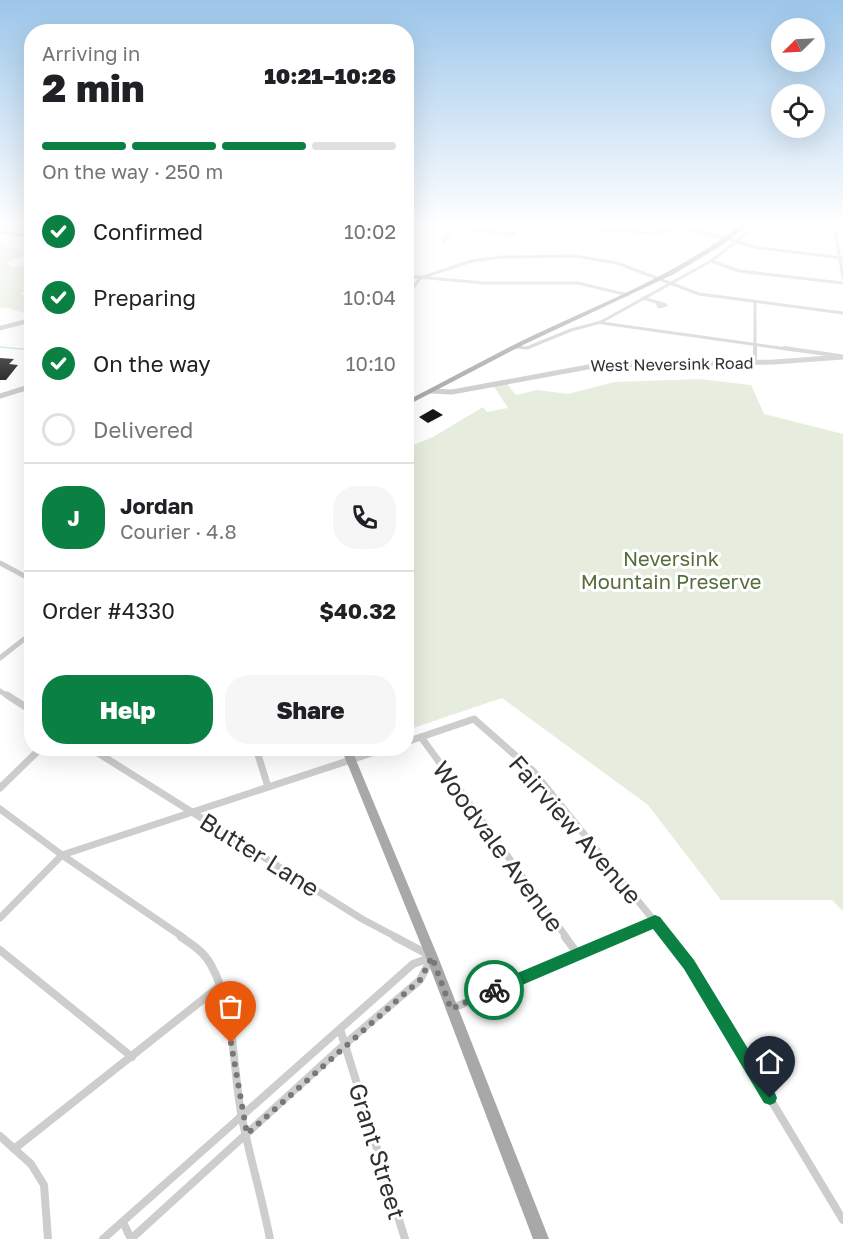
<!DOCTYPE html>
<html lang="en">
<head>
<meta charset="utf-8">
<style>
	:root { --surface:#fff; --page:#f6f6f6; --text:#202124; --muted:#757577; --line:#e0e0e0; --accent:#0b8043 }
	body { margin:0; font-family:"Golos Text",sans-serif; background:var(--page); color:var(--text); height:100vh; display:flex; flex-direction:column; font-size:22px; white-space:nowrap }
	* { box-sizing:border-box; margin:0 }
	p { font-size:20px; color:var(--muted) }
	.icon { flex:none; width:33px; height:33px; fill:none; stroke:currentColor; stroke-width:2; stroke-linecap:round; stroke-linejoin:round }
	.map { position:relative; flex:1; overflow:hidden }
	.side { position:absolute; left:24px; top:24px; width:390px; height:732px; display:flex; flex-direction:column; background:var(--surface); border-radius:24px; box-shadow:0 6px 24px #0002 }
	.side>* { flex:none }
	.needle { width:39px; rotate:246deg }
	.controls { position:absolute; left:771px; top:18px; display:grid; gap:12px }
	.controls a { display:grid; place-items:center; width:54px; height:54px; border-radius:50%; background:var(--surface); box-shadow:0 6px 24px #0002; font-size:30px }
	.pin { position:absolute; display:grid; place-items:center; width:51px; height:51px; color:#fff; margin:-62px -26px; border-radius:50% 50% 50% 0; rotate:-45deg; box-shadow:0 0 6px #0007 }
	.pin .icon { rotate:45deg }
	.courier { position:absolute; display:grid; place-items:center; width:60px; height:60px; margin:-30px; border:4px solid #0b8043; border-radius:50%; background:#fff; color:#222; box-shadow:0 2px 8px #0007 }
	.summary em { font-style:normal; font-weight:800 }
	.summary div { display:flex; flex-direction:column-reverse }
	.summary { display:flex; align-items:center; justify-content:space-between; height:102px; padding:0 18px }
	h1 { font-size:39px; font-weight:800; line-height:45px }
	.bar { display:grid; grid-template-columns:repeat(4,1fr); gap:9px 6px; align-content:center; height:72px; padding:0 18px }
	.bar i { height:8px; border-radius:4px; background:var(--line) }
	.bar .current { background:var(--accent) }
	.bar p { grid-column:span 4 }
	.line { display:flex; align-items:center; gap:15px; padding:0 18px; border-top:2px solid var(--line) }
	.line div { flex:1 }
	.round { display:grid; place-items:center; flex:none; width:63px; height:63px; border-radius:24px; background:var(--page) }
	ol { padding:0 18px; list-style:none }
	li { display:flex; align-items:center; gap:18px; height:66px }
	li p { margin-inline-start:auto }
	li .icon { padding:6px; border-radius:50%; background:var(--accent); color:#fff; stroke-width:4 }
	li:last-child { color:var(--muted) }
	li i { width:33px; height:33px; border:3px solid var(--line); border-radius:50% }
	.primary-button { display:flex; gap:12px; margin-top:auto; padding:12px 18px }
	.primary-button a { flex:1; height:69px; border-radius:24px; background:var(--accent); color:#fff; font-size:24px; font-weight:800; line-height:69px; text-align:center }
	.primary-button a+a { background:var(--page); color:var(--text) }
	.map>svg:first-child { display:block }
	.green { fill:#e6edde }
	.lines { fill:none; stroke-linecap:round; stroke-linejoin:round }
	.stream { stroke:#cae0ed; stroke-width:1.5 }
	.building { fill:#171717 }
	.minor-far4 { stroke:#cdcdcd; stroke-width:3 }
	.minor-far3 { stroke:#cdcdcd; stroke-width:4 }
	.minor-far2 { stroke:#cdcdcd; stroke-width:5 }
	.minor-far1 { stroke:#cdcdcd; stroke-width:7 }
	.minor { stroke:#cdcdcd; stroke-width:8 }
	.tertiary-far1 { stroke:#cdcdcd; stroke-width:4.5 }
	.tertiary { stroke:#cdcdcd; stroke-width:5 }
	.primary { fill:#a8a8a8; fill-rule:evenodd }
	.route { fill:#0b8043 }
	.done { stroke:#787878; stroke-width:6; stroke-dasharray:0 10.8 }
	.labels { text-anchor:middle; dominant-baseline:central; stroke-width:6; stroke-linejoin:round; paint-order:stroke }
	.far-street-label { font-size:16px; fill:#303030; stroke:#fff }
	.park-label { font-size:20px; fill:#546d3c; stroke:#fff }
	.near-street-label { font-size:24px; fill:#303030; stroke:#fff }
</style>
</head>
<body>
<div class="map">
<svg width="843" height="1239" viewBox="0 0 843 1239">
	<rect width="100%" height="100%" fill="#fff"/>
	<!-- green -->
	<g class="green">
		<path d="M0,243C10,249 18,247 27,255L6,262L13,268L31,264V289L21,293L31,301V313C20,315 12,306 0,308Z"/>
		<polygon points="699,379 751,385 764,414 843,434 843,911 832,900 721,900 648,805 502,698 407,730 406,448 433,437 483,407 487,412 508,408 493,385 506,383 516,395 537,390 568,394 614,382"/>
	</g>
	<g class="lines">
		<!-- stream -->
		<polyline class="stream" points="0,347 32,350"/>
	</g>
	<!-- building -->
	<g class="building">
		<polygon points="0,358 14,359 9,364 18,365 6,380 0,380"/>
		<polygon points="433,409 443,415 428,423 419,417"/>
	</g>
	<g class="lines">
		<!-- minor-far4 -->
		<g class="minor-far4">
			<polyline points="446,225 507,234 515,233 521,225"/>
			<polyline points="537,225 654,233 668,230 675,225"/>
			<polyline points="676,225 759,248 843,258"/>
			<polyline points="834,225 843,277"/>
			<polyline points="0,232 32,237"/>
			<polyline points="444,241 452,227"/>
			<polyline points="711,261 739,271 843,283"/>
			<polyline points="406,276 484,283 578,283 628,295"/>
			<polyline points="412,289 420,278 472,261 501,257 575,256 617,263 699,294 843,313"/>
			<polyline points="643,298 666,305 659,307 657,303"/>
			<polyline points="755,303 755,350"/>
			<polyline points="602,323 794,350"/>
			<polyline points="516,347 527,348 571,330 601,322 711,261 758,225"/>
		</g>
		<!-- minor-far3 -->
		<g class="minor-far3">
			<polyline points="755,348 755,362"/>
			<polyline points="784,348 840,356"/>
		</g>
		<!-- minor-far2 -->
		<g class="minor-far2">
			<polyline points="0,563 32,580"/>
			<polyline points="0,658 32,633"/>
			<polyline points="0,691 9,697"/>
		</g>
		<!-- minor-far1 -->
		<g class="minor-far1">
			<polyline points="7,695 32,711"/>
			<polyline points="421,737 567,938"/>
			<polyline points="406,742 474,719 533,771 668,938"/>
			<polyline points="90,748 362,919 398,938"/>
			<polyline points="256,748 268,787"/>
			<polyline points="0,788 41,748"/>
			<polyline points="0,809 62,855 184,938"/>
			<polyline points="0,918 62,855 387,748"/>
			<polyline points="617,938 655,922"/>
		</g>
		<!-- minor -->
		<g class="minor">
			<path d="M181,937C193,945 204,952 211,965C236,1010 232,1068 242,1118C250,1158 262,1198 270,1239"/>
			<polyline points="395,937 429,955"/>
			<polyline points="565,937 578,954"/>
			<polyline points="667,937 689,964 843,1220"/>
			<polyline points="0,950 132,1057"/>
			<polyline points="453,1008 621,937"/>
			<polyline points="340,1029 405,1239"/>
			<polyline points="0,1136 31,1164 44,1185 48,1239"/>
			<polyline points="14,1149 220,986"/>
			<polyline points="123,1222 131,1239"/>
			<polyline points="103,1239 413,964 432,957"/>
			<polyline points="131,1239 345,1044 420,980 431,959"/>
		</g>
		<!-- tertiary-far1 -->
		<polyline class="tertiary-far1" points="0,328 32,320"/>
		<!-- tertiary -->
		<g class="tertiary">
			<polyline points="431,391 452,392 599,365 774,362 843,357"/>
			<polyline points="0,396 32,386"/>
		</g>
		<!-- primary -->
		<g class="primary">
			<path d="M741,225H747L724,244L674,274L525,344L406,406V401C450,379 492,355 536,334C607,301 678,273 741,225Z"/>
			<polygon points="341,748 351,748 438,957 549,1239 533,1239 426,957"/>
		</g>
	</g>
	<!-- sky -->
	<linearGradient id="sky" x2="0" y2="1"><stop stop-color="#9cc6ea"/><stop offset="0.56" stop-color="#fff"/><stop offset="1" stop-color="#fff" stop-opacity="0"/></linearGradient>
	<rect width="843" height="399" fill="url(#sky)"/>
	<!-- route -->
	<polygon class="route" points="655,915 660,917 694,960 775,1093 777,1098 775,1103 770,1105 764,1103 684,969 653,929 494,997 489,995 487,990 489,985"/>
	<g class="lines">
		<!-- done -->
		<polyline class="done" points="231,1043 247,1134 420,980 432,957 451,1009 494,990"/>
	</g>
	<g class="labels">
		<!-- far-street labels -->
		<g class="far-street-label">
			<text transform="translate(672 364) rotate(-1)">West Neversink Road</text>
		</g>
		<!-- park labels -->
		<g class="park-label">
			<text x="671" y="558">Neversink<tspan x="671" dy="23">Mountain Preserve</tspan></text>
		</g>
		<!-- near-street labels -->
		<g class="near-street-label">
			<text transform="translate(576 829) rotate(49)">Fairview Avenue</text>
			<text transform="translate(499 846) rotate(54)">Woodvale Avenue</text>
			<text transform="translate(260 854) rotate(32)">Butter Lane</text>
			<text transform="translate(378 1151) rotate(73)">Grant Street</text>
		</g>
	</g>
</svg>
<div class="controls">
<a><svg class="needle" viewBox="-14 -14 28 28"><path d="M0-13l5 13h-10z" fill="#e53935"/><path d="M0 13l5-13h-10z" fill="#757577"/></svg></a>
<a><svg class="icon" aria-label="locate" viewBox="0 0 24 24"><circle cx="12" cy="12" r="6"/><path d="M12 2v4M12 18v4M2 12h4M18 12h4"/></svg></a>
</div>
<div class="pin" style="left:231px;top:1043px;background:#ea580c"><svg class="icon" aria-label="bag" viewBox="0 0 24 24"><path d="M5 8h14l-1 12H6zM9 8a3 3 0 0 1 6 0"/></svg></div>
<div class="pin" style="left:770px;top:1098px;background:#1f2937"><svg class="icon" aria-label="home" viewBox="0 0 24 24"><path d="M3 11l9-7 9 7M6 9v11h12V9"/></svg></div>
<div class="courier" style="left:494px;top:990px"><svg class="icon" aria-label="bike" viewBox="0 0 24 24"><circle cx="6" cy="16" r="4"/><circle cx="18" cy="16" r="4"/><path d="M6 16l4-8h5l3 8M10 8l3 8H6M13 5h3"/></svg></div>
<section class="side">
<div class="summary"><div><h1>2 min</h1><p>Arriving in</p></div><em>10:21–10:26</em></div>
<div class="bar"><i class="current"></i><i class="current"></i><i class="current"></i><i></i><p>On the way · 250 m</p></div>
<ol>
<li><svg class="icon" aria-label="check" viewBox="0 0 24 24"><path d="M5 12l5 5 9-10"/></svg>Confirmed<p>10:02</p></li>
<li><svg class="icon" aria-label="check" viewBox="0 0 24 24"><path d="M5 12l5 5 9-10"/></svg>Preparing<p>10:04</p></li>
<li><svg class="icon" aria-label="check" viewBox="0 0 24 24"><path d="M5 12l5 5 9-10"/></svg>On the way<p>10:10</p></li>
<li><i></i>Delivered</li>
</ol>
<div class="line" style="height:108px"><b class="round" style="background:var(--accent);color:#fff">J</b><div><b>Jordan</b><p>Courier · 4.8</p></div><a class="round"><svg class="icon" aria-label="phone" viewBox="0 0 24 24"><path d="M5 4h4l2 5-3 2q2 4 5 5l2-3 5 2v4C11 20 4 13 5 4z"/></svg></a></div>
<div class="line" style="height:78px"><div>Order #4330</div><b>$40.32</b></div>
<div class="primary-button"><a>Help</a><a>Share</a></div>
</section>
</div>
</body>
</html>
